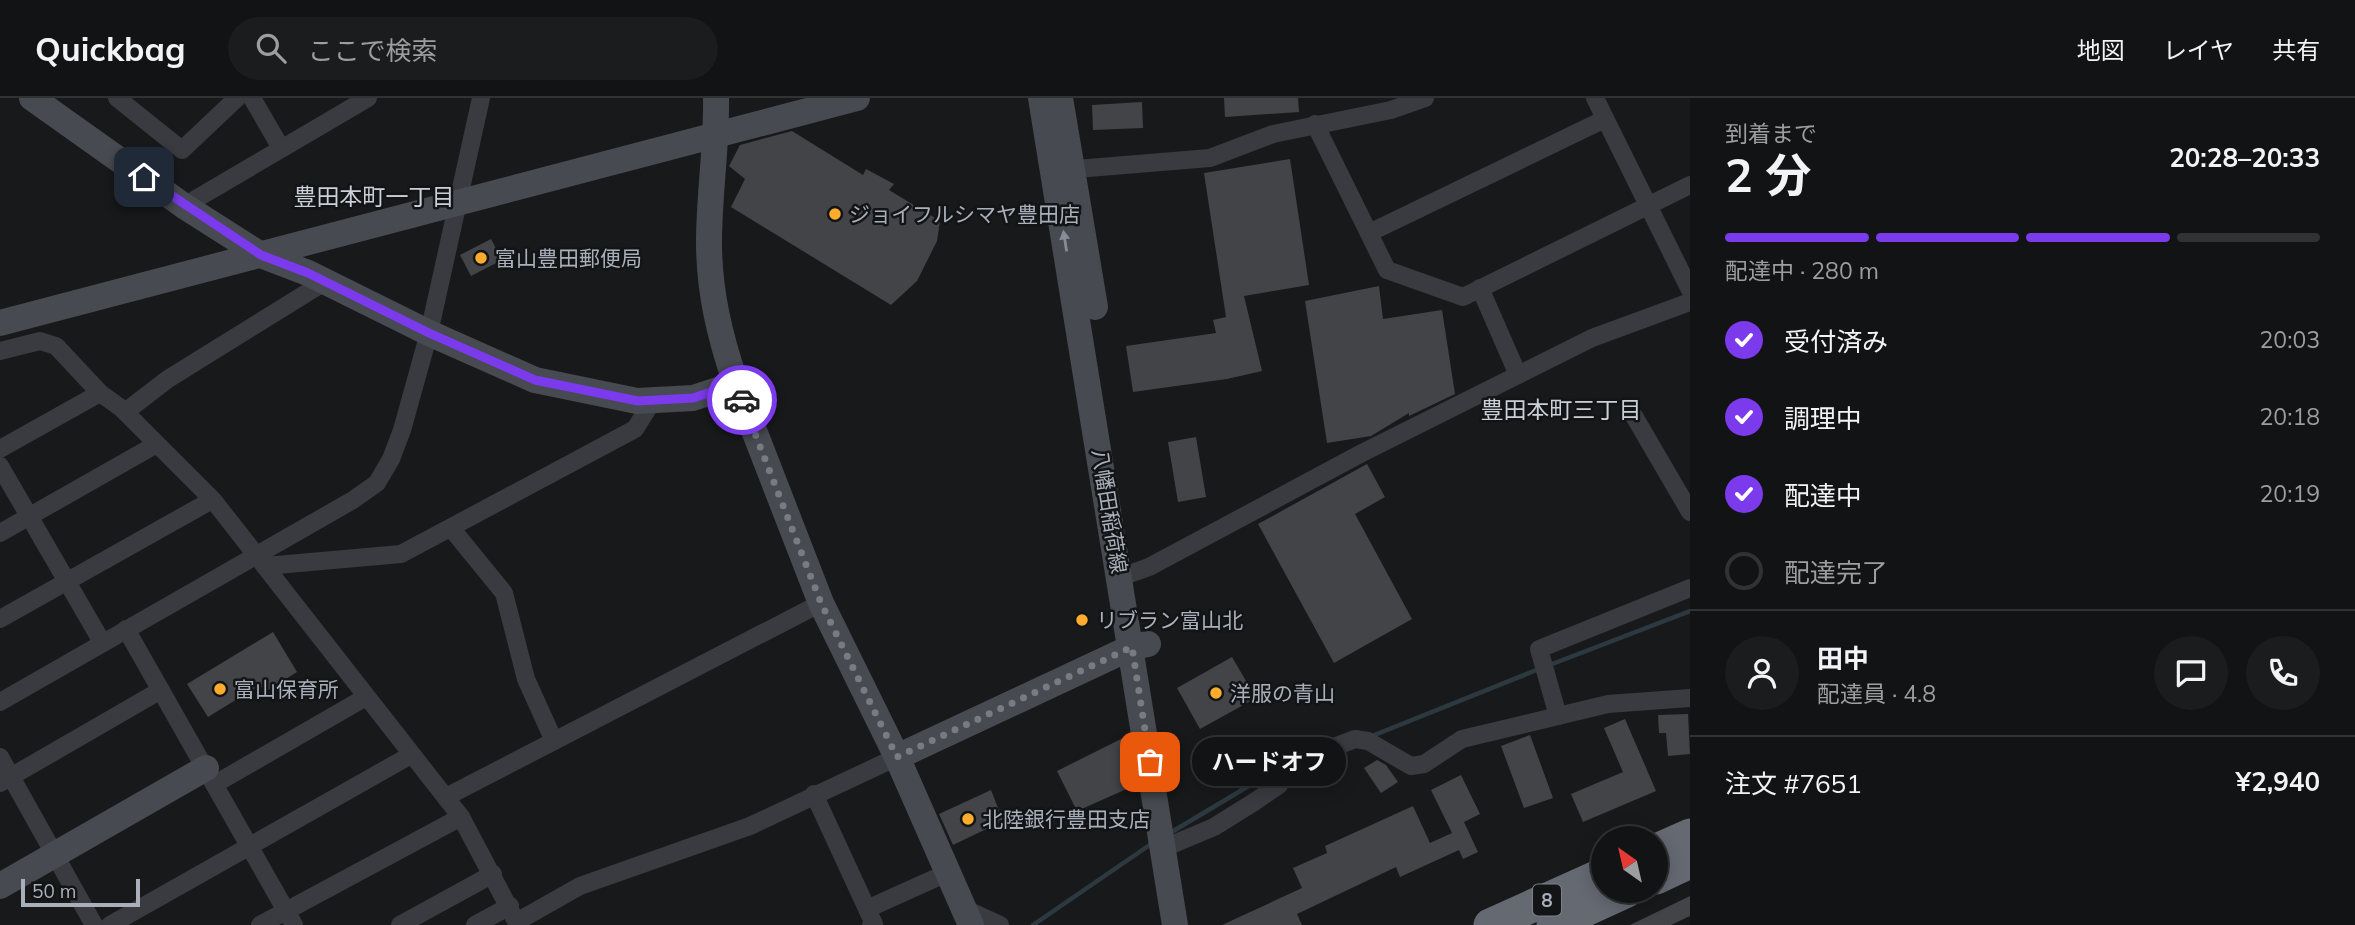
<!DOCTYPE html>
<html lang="ja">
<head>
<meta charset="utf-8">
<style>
	:root { --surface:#121314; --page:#1b1c1d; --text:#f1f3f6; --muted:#9c9ea0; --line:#313234; --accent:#7c3aed }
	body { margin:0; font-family:Mulish,"Noto Sans JP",sans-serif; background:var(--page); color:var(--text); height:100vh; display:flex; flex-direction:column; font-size:26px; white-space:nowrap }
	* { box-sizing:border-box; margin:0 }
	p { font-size:23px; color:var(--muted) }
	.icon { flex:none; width:38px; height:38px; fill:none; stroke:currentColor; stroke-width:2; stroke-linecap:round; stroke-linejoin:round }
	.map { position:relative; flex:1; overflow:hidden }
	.sheet { display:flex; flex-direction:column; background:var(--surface); width:665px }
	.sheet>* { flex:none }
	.needle { width:46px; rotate:326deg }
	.controls { position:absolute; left:1591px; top:728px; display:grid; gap:14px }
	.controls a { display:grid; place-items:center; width:77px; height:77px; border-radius:50%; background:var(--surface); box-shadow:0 4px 18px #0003,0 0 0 2px var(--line); font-size:35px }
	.scale { position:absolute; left:21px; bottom:18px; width:119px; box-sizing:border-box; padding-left:7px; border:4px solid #aab0bb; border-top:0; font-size:19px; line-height:24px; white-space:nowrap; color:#aab0bb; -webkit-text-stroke:5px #131416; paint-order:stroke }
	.pin { position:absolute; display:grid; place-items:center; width:60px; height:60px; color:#fff; margin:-30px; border-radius:14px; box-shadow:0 4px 10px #0006 }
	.courier { position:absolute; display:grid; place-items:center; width:70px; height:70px; margin:-35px; border:5px solid #7c3aed; border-radius:50%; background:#fff; color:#222; box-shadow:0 2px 9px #0007 }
	.bubble { position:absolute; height:49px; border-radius:24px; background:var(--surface); box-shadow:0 4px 18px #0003,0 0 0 2px var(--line); font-size:23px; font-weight:700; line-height:49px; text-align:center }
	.summary em { font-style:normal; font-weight:700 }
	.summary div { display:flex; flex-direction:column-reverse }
	.summary { display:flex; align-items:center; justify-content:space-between; height:119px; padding:0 35px }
	h1 { font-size:46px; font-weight:700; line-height:52px }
	.bar { display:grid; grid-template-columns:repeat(4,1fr); gap:10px 7px; align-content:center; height:84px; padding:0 35px }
	.bar i { height:9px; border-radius:5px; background:var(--line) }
	.bar .current { background:var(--accent) }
	.bar p { grid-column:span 4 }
	.line { display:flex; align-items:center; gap:18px; padding:0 35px; border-top:2px solid var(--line) }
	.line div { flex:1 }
	.round { display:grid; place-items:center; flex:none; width:74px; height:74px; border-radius:37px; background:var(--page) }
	ol { padding:0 35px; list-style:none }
	li { display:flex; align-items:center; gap:21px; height:77px }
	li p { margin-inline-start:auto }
	li .icon { padding:7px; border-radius:50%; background:var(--accent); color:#fff; stroke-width:4 }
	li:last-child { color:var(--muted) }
	li i { width:38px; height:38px; border:4px solid var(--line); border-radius:50% }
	header { display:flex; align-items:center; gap:42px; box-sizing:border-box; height:98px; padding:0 35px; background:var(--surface); border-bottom:2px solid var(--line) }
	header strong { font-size:33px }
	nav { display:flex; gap:38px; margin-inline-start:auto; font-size:24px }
	.search { width:490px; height:63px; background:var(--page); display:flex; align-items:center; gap:18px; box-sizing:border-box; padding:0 24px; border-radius:38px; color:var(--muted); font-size:26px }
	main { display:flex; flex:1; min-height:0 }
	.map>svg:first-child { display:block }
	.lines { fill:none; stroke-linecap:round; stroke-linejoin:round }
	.stream { stroke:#2d3940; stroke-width:4.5 }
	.building { fill:#424448 }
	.street { stroke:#393b40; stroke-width:18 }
	.secondary { stroke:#474a50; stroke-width:26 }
	.highway { stroke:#656972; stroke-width:33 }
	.oneway { fill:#878c96 }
	.done { stroke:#777b83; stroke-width:7; stroke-dasharray:0 12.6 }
	.route { stroke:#7c3aed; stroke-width:9 }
	.poi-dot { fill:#feac2e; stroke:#131416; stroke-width:2.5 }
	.labels { text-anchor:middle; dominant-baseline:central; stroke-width:5; stroke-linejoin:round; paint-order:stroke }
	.shield { fill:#131416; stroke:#7d818a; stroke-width:2 }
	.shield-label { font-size:19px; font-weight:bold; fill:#aab0bb }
	.poi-label { font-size:21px; fill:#aab0bb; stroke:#131416; text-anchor:start }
	.street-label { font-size:21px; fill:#aab0bb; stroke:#131416 }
	.neighbourhood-label { font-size:23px; fill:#cbcfd7; stroke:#131416 }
</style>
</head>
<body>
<header>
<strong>Quickbag</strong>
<div class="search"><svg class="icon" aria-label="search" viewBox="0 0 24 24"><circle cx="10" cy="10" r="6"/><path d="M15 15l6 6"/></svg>ここで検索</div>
<nav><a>地図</a><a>レイヤ</a><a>共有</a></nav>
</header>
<main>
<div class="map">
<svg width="1690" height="827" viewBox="0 0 1690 827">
	<rect width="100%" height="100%" fill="#18191b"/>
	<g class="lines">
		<!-- stream -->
		<g class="stream">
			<polyline points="1547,568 1690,513"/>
			<polyline points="1372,638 1539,571"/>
			<polyline points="1170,735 1257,683 1279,675"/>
			<polyline points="1033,827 1154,744"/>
		</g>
	</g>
	<!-- building -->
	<g class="building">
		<polygon points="1224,0 1298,0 1299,14 1225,19"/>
		<polygon points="1142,4 1143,30 1093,32 1092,7"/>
		<polygon points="792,33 863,77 866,71 894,86 889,92 940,123 937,143 917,183 891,207 731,109 745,81 729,68 740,47"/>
		<polygon points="1290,61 1309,187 1244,198 1262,273 1227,281 1133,294 1126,248 1216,235 1213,222 1226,219 1204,75"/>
		<polygon points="491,141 502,162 471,178 460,157"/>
		<polygon points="1379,188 1383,221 1442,212 1455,296 1409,318 1409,315 1371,338 1327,345 1305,203"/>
		<polygon points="1196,339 1206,399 1178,404 1168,344"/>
		<polygon points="1367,366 1385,399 1355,416 1412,521 1334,565 1258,426"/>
		<polygon points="273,534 297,574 265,594 260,587 208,619 187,586"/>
		<polygon points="1232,559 1256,600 1200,631 1177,590"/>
		<polygon points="1688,616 1690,656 1668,658 1666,635 1659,635 1658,617"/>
		<polygon points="1625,621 1656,693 1583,724 1571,696 1623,674 1604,630"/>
		<polygon points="1530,637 1553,700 1524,710 1501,648"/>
		<polygon points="1123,640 1132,658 1135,679 1129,690 1077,713 1057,673"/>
		<polygon points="1377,662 1386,667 1398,684 1381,695 1364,670"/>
		<polygon points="1461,677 1480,716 1464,724 1478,754 1463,761 1459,752 1400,779 1396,769 1297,816 1302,827 1222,827 1302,790 1293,770 1327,755 1325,748 1413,708 1430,745 1452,735 1431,692"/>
		<polygon points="991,692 1003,723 953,747 939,716"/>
		<polygon points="1690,798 1690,818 1671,827 1630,827"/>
	</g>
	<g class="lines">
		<!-- street -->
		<g class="street">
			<polyline points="117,0 182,52 237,0"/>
			<polyline points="252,0 281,50"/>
			<polyline points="1595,0 1690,192"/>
			<polyline points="1315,26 1387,172 1463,199 1690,87"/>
			<polyline points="1064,72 1210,60 1273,36 1391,12 1425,0"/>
			<polyline points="184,108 368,0"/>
			<polyline points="1369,135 1605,21"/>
			<polyline points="1480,190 1518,277"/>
			<polyline points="0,253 40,243 56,248 100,295 121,310 213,402 461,719 518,827"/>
			<polyline points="125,314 168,281 326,183"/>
			<polyline points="1634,318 1690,414"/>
			<polyline points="0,351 100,295"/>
			<polyline points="0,368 102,544"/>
			<polyline points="451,430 504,495 526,581 554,643"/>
			<polyline points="0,435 155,347"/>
			<polyline points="265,468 401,456 635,331 652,304"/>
			<polyline points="1121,479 1149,469 1362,355 1592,240 1690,204"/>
			<polyline points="0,521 212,402"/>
			<polyline points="126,531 294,827"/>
			<polyline points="0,604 353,402 377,385 391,361 402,332 429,235 481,0"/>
			<polyline points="1558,618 1539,551 1690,490"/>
			<polyline points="0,659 94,827"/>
			<polyline points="0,685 161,592"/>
			<polyline points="215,686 366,599"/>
			<polyline points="814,696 874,826 871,827"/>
			<polyline points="446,699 821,505"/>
			<polyline points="1164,750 1214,729 1254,704 1279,687 1293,665 1355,641 1368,643 1411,668 1424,666 1462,641 1558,618 1608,606 1690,600"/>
			<polyline points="867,811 949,774"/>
			<polyline points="965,811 1000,827"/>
			<polyline points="518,823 580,788 750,728 897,659"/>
			<polyline points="110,827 411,657"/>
			<polyline points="260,827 461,719"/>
			<polyline points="400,827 493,776"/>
			<polyline points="475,827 510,808"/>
		</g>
		<!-- secondary -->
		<g class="secondary">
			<polyline points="32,0 184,108 261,157 308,175 429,235 535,282 637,303 693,300 736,286 821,505 897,659 971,827"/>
			<path d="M716,0C717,48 709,96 709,144C709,194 720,239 736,286"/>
			<polyline points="1041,0 1175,827"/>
			<polyline points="1060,0 1095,209"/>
			<polyline points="0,225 857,0"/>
			<polyline points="897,659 1132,549 1148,546"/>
			<polyline points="0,788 206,670"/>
		</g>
		<!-- highway -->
		<g class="highway">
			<polyline points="1656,752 1690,737"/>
			<polyline points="1656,780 1690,764"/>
			<polyline points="1490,827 1603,776"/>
			<polyline points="1553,827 1627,793"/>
		</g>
	</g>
	<!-- one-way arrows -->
	<defs><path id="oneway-solid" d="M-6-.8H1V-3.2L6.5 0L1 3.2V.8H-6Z" transform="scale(1.75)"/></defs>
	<use class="oneway" href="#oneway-solid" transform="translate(1065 143) rotate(-99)"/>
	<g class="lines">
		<!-- done -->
		<polyline class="done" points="742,302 821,505 897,659 1132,549 1150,664"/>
		<!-- route -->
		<polyline class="route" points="144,79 261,157 308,175 429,235 535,282 638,303 693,300 736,286 742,302"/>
	</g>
	<!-- markers -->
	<g class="poi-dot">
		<circle cx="835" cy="116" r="7"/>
		<circle cx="481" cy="160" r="7"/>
		<circle cx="1082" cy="522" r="7"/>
		<circle cx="220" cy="591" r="7"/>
		<circle cx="1216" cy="595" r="7"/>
		<circle cx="968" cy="721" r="7"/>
	</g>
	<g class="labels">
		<!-- shield labels -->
		<rect class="shield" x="1533" y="786.5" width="28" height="31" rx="5"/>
		<g class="shield-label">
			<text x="1547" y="802">8</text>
		</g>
		<!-- poi labels -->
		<g class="poi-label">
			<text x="849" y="116">ジョイフルシマヤ豊田店</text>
			<text x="495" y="160">富山豊田郵便局</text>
			<text x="1096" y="522">リブラン富山北</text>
			<text x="234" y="591">富山保育所</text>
			<text x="1230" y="595">洋服の青山</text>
			<text x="982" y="721">北陸銀行豊田支店</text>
		</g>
		<!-- street labels -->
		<g class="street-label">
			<text transform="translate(1110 413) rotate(81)">八幡田稲荷線</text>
		</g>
		<!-- neighbourhood labels -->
		<g class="neighbourhood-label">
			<text x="374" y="98">豊田本町一丁目</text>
			<text x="1561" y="311">豊田本町三丁目</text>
		</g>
	</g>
</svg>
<div class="controls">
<a><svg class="needle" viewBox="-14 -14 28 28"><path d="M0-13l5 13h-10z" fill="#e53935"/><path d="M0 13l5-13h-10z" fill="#9c9ea0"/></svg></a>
</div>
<div class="scale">50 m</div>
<div class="pin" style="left:1150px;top:664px;background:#ea580c"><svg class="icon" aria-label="bag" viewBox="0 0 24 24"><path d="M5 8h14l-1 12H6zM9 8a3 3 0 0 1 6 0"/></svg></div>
<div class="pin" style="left:144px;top:79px;background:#1f2937"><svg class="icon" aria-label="home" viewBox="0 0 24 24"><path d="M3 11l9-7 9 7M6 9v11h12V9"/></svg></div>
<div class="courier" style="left:742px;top:302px"><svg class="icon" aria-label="car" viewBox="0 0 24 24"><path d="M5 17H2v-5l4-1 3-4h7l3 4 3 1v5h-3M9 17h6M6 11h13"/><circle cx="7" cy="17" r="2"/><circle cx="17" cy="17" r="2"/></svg></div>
<div class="bubble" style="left:1192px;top:639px;width:154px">ハードオフ</div>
</div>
<section class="sheet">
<div class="summary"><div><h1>2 分</h1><p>到着まで</p></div><em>20:28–20:33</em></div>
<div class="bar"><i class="current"></i><i class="current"></i><i class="current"></i><i></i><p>配達中 · 280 m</p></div>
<ol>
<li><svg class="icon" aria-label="check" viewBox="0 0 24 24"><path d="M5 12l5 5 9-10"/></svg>受付済み<p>20:03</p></li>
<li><svg class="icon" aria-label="check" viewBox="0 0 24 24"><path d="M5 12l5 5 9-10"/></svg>調理中<p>20:18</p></li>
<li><svg class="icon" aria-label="check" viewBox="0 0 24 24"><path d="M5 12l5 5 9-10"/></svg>配達中<p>20:19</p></li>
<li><i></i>配達完了</li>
</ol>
<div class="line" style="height:126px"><a class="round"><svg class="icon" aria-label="person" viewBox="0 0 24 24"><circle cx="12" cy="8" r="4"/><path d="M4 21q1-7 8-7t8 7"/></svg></a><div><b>田中</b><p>配達員 · 4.8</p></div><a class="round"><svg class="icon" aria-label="chat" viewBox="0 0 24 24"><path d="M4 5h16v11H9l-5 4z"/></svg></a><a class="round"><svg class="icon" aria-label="phone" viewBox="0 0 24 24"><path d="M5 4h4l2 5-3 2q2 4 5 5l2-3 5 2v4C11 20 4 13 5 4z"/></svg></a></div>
<div class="line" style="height:91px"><div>注文 #7651</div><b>¥2,940</b></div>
</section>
</main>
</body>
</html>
